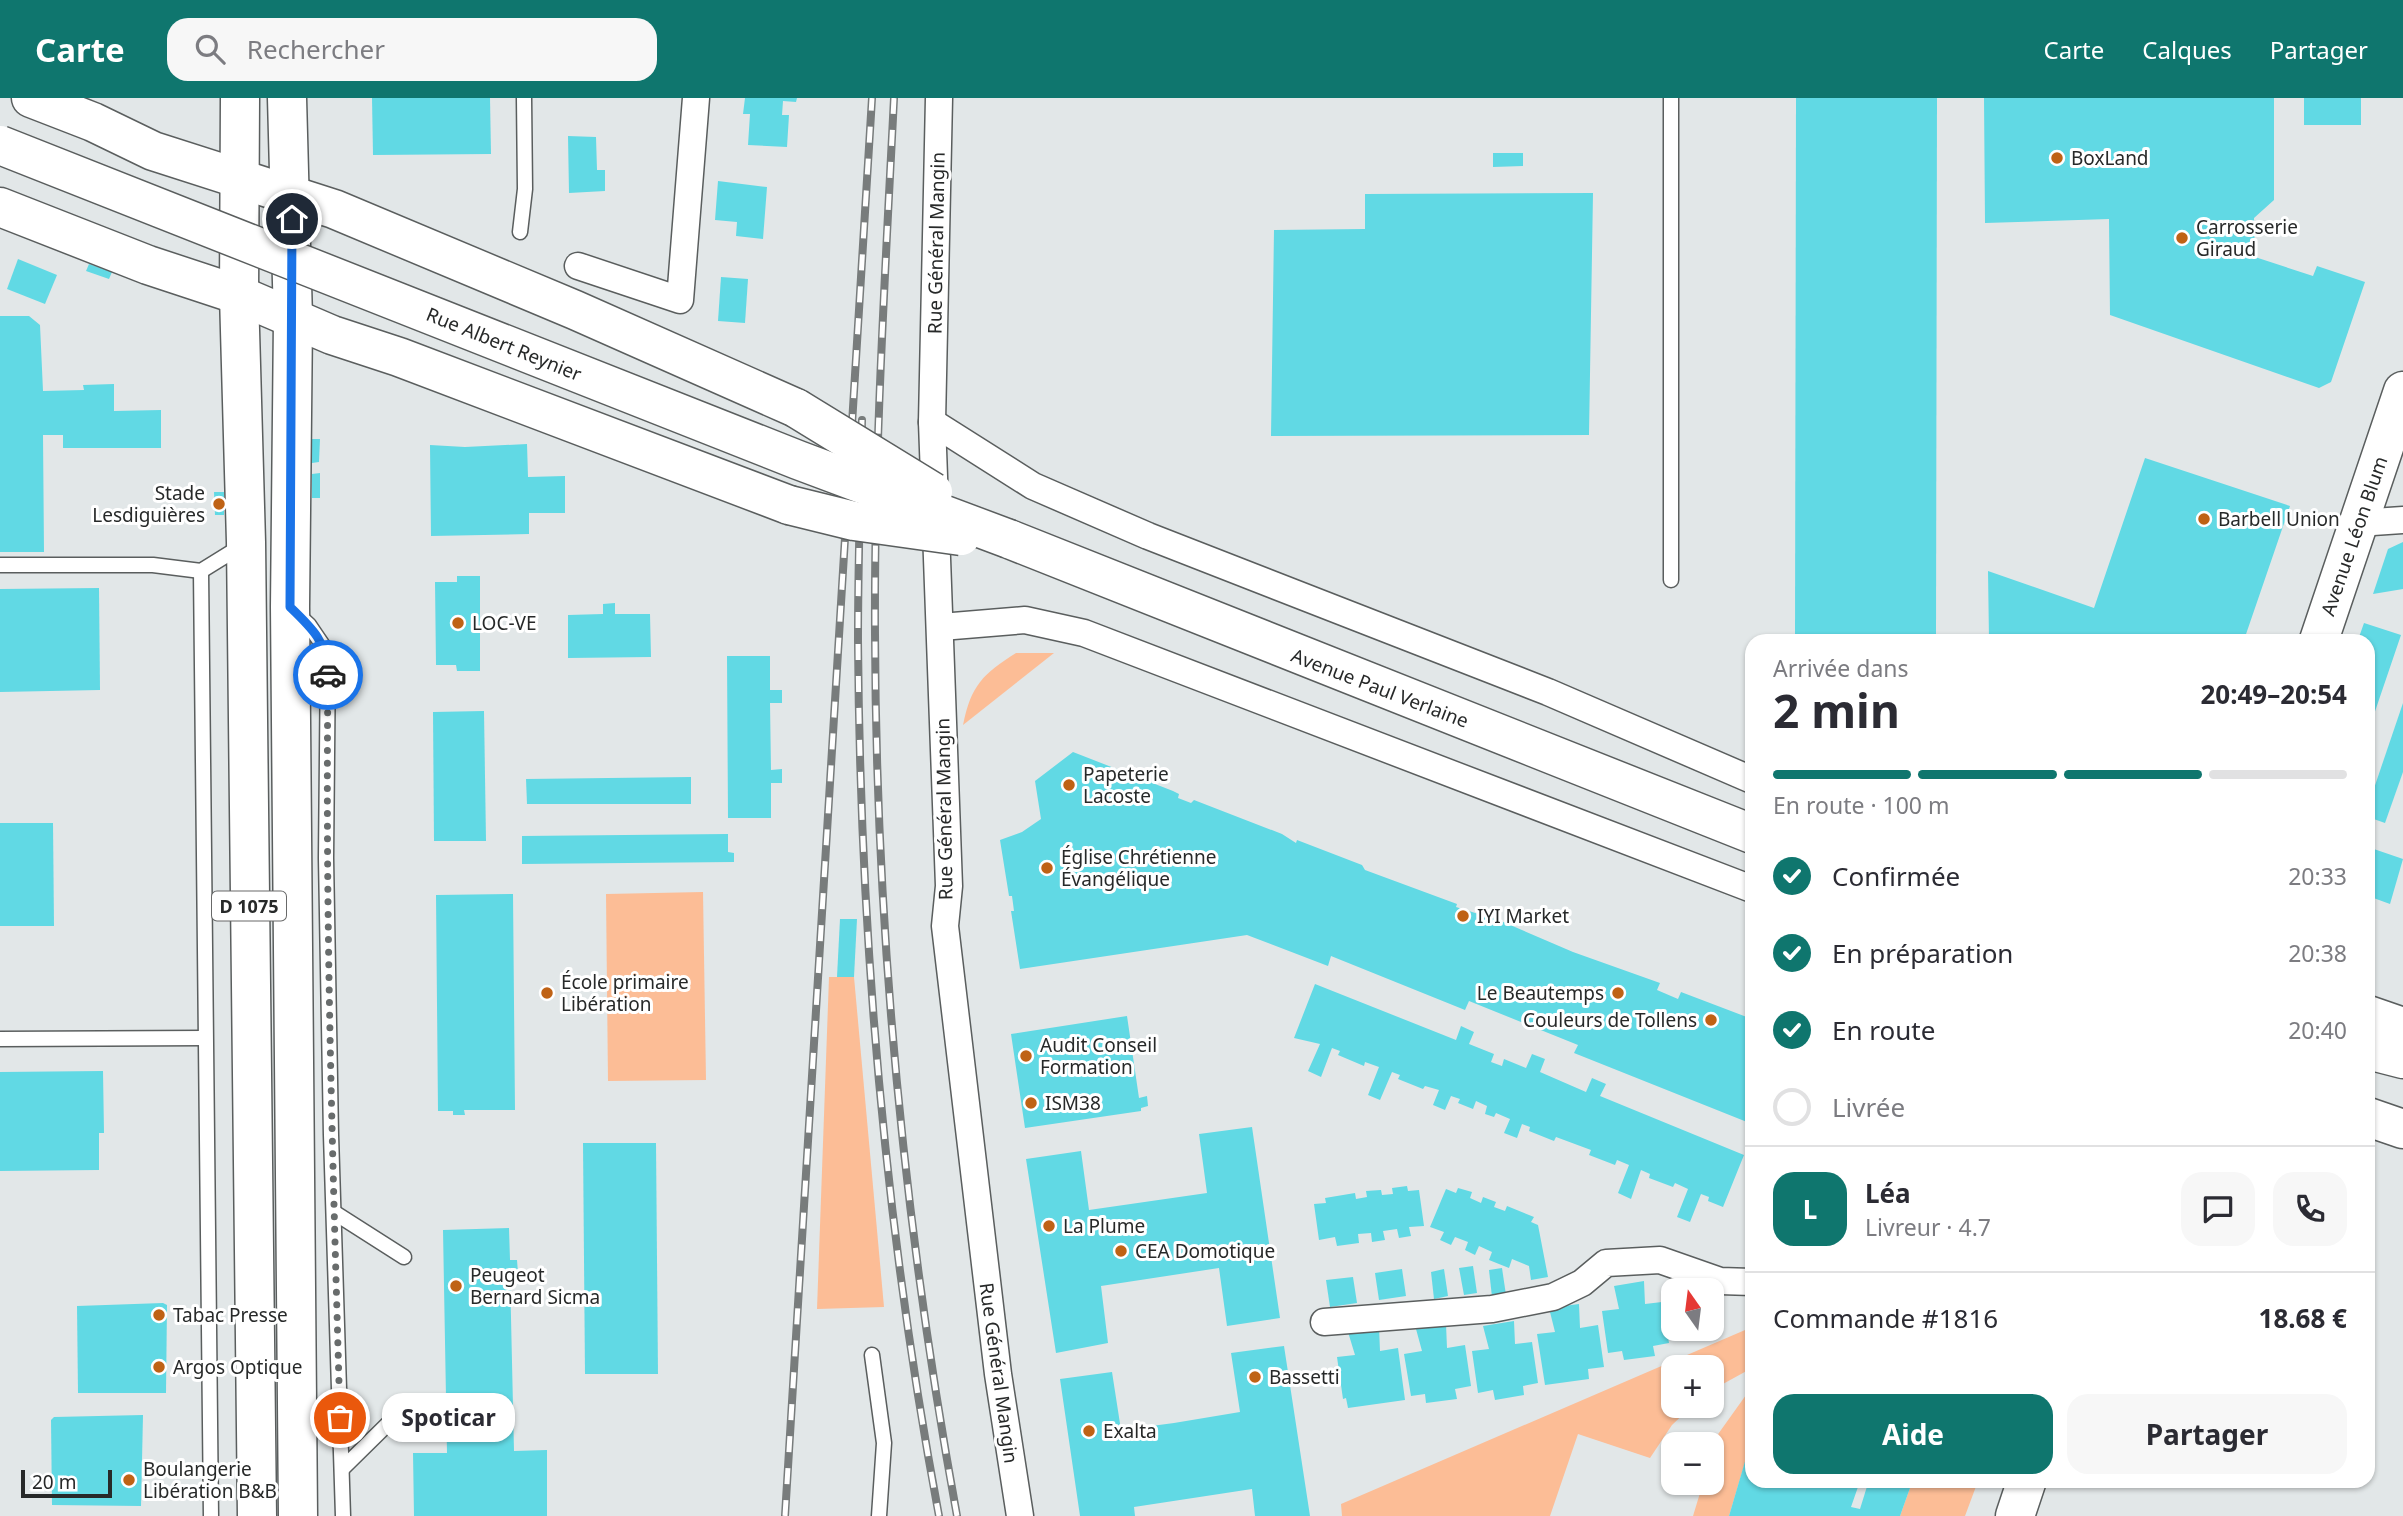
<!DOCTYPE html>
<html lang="fr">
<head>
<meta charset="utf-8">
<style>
	:root { --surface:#fff; --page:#f7f7f7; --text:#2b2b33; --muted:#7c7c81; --line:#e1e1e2; --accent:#0f766e }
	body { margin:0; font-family:"Noto Sans",sans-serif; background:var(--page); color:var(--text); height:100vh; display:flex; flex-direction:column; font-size:26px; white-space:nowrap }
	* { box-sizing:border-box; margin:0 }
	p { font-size:23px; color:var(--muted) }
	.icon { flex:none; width:38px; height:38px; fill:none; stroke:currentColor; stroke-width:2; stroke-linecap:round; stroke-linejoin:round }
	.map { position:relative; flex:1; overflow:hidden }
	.side { position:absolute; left:1745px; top:536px; width:630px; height:854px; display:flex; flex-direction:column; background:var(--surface); border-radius:21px; box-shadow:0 2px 5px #0004 }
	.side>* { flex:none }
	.needle { width:46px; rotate:346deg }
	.fabs { position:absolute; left:1661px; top:1180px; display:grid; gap:14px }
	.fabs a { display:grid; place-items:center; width:63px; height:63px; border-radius:14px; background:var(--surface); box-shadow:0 2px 5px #0004; font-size:35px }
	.scale { position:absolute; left:21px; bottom:18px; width:91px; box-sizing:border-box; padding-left:7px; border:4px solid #272929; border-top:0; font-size:19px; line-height:24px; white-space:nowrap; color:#272929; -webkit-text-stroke:5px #fff; paint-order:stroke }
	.pin { position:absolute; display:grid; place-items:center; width:60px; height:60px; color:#fff; margin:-30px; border:4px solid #fff; border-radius:50%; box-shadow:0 2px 7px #0007 }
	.courier { position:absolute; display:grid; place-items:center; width:70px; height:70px; margin:-35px; border:5px solid #1a73e8; border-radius:50%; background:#fff; color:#222; box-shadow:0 2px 9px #0007 }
	.bubble { position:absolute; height:49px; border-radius:21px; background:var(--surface); box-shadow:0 2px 5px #0004; font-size:23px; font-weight:700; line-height:49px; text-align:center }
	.overview em { font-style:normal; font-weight:700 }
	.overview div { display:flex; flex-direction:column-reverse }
	.overview { display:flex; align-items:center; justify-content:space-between; height:119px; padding:0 28px }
	h1 { font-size:46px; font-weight:700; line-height:52px }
	.bar { display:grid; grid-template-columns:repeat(4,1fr); gap:10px 7px; align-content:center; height:84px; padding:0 28px }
	.bar i { height:9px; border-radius:5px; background:var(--line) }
	.bar .on { background:var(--accent) }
	.bar p { grid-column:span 4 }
	.line { display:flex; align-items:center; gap:18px; padding:0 28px; border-top:2px solid var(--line) }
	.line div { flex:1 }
	.round { display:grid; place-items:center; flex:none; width:74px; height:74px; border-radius:21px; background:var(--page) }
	ol { padding:0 28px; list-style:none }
	li { display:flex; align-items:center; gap:21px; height:77px }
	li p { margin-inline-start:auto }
	li .icon { padding:7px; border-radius:50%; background:var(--accent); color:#fff; stroke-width:4 }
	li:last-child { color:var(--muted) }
	li i { width:38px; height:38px; border:4px solid var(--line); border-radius:50% }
	.button { display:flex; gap:14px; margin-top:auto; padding:14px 28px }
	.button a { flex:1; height:80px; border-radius:21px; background:var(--accent); color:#fff; font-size:28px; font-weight:700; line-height:80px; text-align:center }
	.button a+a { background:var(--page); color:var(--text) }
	header { display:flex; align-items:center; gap:42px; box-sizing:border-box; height:98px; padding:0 35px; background:var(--accent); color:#fff }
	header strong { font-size:33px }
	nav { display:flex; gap:38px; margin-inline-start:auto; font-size:24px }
	.search { width:490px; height:63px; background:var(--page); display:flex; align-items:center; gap:18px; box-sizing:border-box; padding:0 24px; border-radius:21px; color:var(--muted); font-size:26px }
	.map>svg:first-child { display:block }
	.green { fill:#fcbd96 }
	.building { fill:#61d9e4 }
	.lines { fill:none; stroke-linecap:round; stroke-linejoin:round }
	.lane-casing { stroke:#5a5e5e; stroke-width:17 }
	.street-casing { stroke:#5a5e5e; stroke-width:29 }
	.secondary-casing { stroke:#5a5e5e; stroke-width:41 }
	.primary-casing { stroke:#5a5e5e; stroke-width:41 }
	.lane { stroke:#fff; stroke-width:14 }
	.street { stroke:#fff; stroke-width:26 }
	.secondary { stroke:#fff; stroke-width:38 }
	.primary { stroke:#fff; stroke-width:38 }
	.rail-casing { stroke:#787c7c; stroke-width:8 }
	.rail { stroke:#fff; stroke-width:5; stroke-dasharray:16; stroke-linecap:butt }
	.secondary-bridge-casing { stroke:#5a5e5e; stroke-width:41; stroke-linecap:butt }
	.secondary-bridge { stroke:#fff; stroke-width:38 }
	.done { stroke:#686c6c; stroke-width:7; stroke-dasharray:0 12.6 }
	.route { stroke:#1a73e8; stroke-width:9 }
	.poi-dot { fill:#bf6215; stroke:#fff; stroke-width:2.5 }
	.labels { text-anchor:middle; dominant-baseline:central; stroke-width:6; stroke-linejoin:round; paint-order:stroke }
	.shield { fill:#fff; stroke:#686969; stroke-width:2 }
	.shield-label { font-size:18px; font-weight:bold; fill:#272929 }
	.poi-label { font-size:19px; fill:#272929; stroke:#fff; text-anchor:start }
	.street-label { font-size:19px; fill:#272929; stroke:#fff }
</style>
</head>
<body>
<header>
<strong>Carte</strong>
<div class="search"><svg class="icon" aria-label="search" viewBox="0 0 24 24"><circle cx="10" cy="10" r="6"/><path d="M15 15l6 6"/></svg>Rechercher</div>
<nav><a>Carte</a><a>Calques</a><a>Partager</a></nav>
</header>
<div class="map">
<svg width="2403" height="1418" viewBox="0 0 2403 1418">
	<rect width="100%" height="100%" fill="#e2e7e8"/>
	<!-- green -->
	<g class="green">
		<path d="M1016,555H1054L963,627C971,587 983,576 1016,555Z"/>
		<polygon points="703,794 706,982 608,983 606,796"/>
		<polygon points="829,879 854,879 884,1209 817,1211"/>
		<polygon points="1752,1229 1752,1270 1712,1292 1712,1269 1673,1269 1673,1307 1693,1307 1672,1327 1650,1360 1578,1336 1550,1418 1342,1418 1341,1406"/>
		<polygon points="1752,1296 1752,1341 1729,1418 1693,1418 1700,1395 1688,1384 1712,1384 1711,1346 1746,1297"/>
		<polygon points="1889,1383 1978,1383 1965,1418 1900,1418 1910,1390"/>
	</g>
	<!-- building -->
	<g class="building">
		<polygon points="372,0 490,0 491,56 373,57"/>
		<polygon points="745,0 797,0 796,4 783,3 782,17 789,17 787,49 748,47 750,16 743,16"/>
		<polygon points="1796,0 1937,0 1936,542 1795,542"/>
		<polygon points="1984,0 2274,0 2274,102 2254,120 2255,159 2313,178 2317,168 2365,184 2331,284 2319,290 2110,217 2109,121 1985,125"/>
		<rect x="2304" y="0" width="57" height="27"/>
		<polygon points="568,38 596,39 597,72 605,72 605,93 569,95"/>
		<polygon points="1493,55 1523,55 1523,68 1493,69"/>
		<polygon points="718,83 767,89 763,141 736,138 737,124 715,122"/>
		<polygon points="1593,95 1589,337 1271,338 1274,132 1365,131 1365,96"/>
		<polygon points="18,161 57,177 45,206 7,191"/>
		<polygon points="89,166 112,174 109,181 86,173"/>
		<polygon points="721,179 748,181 745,225 718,223"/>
		<polygon points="0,218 29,218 40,227 43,293 84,292 83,287 114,286 114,313 161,312 161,350 63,350 63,337 43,337 44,454 0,454"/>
		<polygon points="312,341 320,341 319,364 312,365"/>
		<polygon points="527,346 528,379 565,378 565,415 529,415 529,436 431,438 430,347 465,349"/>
		<polygon points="2145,360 2290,408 2244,542 1989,542 1988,473 2094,510"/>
		<polygon points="320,375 320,400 312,400 312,376"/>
		<polygon points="214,394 224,394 224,417 215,417"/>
		<polygon points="2403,444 2403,491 2373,496 2388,451"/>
		<polygon points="457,478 480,478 480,573 457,573 456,567 436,567 435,484 457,484"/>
		<polygon points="99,490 100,592 0,594 0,491"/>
		<polygon points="615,505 615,516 650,516 651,559 568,560 568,517 603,516 603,506"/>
		<polygon points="2364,525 2401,537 2368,634 2368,542 2358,542"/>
		<polygon points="727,558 770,558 770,592 782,592 782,605 770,605 771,672 782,671 782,685 771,685 771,720 728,720"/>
		<polygon points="2403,605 2403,674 2385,725 2368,719 2368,708"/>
		<polygon points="484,613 486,743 434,743 433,614"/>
		<polygon points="1073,654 1173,693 1179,696 1178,700 1191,705 1194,702 1282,736 1296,745 1297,742 1362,767 1365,772 1457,806 1456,809 1501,823 1573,854 1660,885 1657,892 1678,901 1681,894 1752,921 1752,1026 1574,955 1578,947 1469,903 1465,912 1331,858 1328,868 1247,837 1020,871 1011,813 1014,813 1012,798 1009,798 1000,742 1022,734 1041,721 1035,683"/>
		<polygon points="691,679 691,706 527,706 526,681"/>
		<polygon points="0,725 53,725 54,828 0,828"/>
		<polygon points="728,736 728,754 734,755 734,764 522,766 522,738"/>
		<polygon points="2368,749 2403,761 2390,806 2368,798"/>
		<polygon points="513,796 515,1012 464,1012 465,1017 453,1017 453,1013 438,1013 436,797"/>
		<polygon points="840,821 857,821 854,879 837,879"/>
		<polygon points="1315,886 1456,942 1461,928 1474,934 1469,946 1494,956 1491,964 1502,968 1504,961 1526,970 1532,956 1545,961 1540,974 1586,994 1592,980 1606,986 1600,998 1744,1057 1723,1109 1708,1103 1709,1099 1701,1096 1690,1124 1677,1119 1688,1091 1675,1085 1673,1089 1649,1080 1650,1076 1641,1072 1631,1101 1618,1095 1629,1067 1617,1062 1615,1067 1589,1057 1591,1052 1556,1039 1554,1043 1529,1033 1530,1029 1522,1026 1517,1040 1504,1035 1510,1021 1496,1015 1494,1019 1485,1016 1487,1008 1476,1003 1473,1011 1458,1005 1460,1001 1451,998 1445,1012 1433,1007 1439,992 1425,988 1423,991 1398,981 1400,977 1392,974 1380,1002 1368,997 1379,969 1365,964 1364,968 1338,957 1340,953 1332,950 1321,979 1308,973 1320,946 1294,940"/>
		<polygon points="1127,918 1139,1000 1147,998 1148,1008 1141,1010 1141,1013 1025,1030 1011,936"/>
		<polygon points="103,973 104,1035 99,1035 99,1072 0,1073 0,974"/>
		<polygon points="1252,1029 1280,1220 1227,1228 1219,1170 1101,1188 1108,1245 1056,1255 1026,1061 1081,1053 1089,1112 1207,1095 1199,1036"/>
		<polygon points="583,1045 656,1045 658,1276 585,1276"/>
		<polygon points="1407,1088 1408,1093 1419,1092 1424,1128 1409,1129 1411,1138 1399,1140 1397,1131 1383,1133 1385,1142 1372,1144 1371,1135 1358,1136 1359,1145 1337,1148 1335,1139 1319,1142 1314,1106 1326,1105 1325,1100 1355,1095 1356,1101 1367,1099 1366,1093 1381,1092 1382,1097 1393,1096 1392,1090"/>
		<polygon points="1458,1090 1472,1094 1470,1100 1481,1105 1483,1099 1496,1104 1494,1109 1505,1113 1507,1108 1534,1119 1531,1124 1538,1127 1548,1179 1531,1182 1529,1168 1512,1161 1509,1170 1489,1162 1492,1154 1479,1148 1475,1157 1465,1152 1468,1144 1455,1139 1451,1147 1440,1142 1444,1134 1430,1129 1446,1091 1456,1095"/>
		<polygon points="509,1130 510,1162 517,1162 518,1175 510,1175 514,1353 547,1352 547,1418 414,1418 413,1355 447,1355 443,1132"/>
		<polygon points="1473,1168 1477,1195 1464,1197 1459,1170"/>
		<polygon points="1502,1170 1506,1197 1492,1199 1489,1172"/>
		<polygon points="1402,1171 1406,1198 1379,1202 1375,1175"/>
		<polygon points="1444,1171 1448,1198 1434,1201 1431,1174"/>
		<polygon points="1353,1179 1357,1205 1330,1209 1326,1182"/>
		<polygon points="1644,1183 1645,1206 1662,1204 1669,1245 1653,1248 1655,1258 1624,1262 1622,1253 1608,1255 1602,1213 1619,1211 1614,1188"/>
		<polygon points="163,1205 167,1207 166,1295 78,1295 77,1208"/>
		<polygon points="1579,1206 1580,1230 1598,1227 1604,1269 1588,1271 1589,1281 1545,1287 1537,1236 1555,1234 1549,1210"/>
		<polygon points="1514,1223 1515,1246 1532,1244 1538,1285 1523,1288 1524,1297 1495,1302 1493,1292 1478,1295 1472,1253 1489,1251 1483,1228"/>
		<polygon points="1446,1226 1447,1250 1465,1247 1471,1288 1455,1291 1457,1301 1426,1305 1425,1296 1411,1298 1404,1256 1422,1253 1416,1231"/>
		<polygon points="1379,1229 1380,1253 1398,1250 1405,1302 1348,1310 1346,1300 1343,1301 1337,1259 1355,1257 1348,1234"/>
		<polygon points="1284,1248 1310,1418 1255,1418 1252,1391 1134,1409 1135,1418 1080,1418 1060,1281 1112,1274 1121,1332 1174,1325 1240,1314 1231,1255"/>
		<polygon points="143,1317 141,1408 52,1407 51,1322 54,1319"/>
		<polygon points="1751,1343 1752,1382 1780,1382 1788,1387 1790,1382 1856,1382 1859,1386 1851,1409 1860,1411 1869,1382 1889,1382 1910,1390 1900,1418 1729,1418"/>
	</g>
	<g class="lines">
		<defs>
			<g id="lane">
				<polyline points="1671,0 1671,482"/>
				<polyline points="520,134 525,91 524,0"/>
				<polyline points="0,467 153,467 201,473 243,447"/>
				<polyline points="201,473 211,1418"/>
				<polyline points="296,515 309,527 328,555 326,760 331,1037 343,1418"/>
				<polyline points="0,941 205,940"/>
				<polyline points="335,1115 404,1159"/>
				<polyline points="872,1257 884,1345 879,1418"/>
				<polyline points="342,1371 405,1309"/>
			</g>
			<g id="street">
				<polyline points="939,0 932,324 949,788 945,828 998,1276 1020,1418"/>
				<polyline points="578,168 680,202 696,0"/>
				<polyline points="932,324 1033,388 1148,438 1548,594 1752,682"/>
				<polyline points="2358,425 2403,422"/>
				<polyline points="941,529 1025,522 1084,535 1752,791"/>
				<polyline points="1324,1224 1492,1211 1553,1199 1582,1185 1606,1165 1660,1162 1720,1183 1752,1184"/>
			</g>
			<g id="secondary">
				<polyline points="31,0 93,24 153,53 334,111 575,212 796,310"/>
				<polyline points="0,109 148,167 239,197 332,237 399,259 789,407"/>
				<polyline points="1009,441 1752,736"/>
				<polyline points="2319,542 2403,293"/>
				<polyline points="2368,917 2403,929"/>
				<polyline points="2368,952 2403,961"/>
				<polyline points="2368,1019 2403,1031"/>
				<polyline points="2015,1418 2027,1382"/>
			</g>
			<g id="primary">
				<polyline points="240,0 239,197 246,444 257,1418"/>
				<polyline points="287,0 293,221 290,509 298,1418"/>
			</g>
		</defs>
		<!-- lane casing -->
		<use href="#lane" class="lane-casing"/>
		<!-- street casing -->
		<use href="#street" class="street-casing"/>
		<!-- secondary casing -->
		<use href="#secondary" class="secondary-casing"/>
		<!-- primary casing -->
		<use href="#primary" class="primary-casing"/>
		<!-- lane -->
		<use href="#lane" class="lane"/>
		<!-- street -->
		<use href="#street" class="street"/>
		<!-- secondary -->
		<use href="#secondary" class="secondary"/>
		<!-- primary -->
		<use href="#primary" class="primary"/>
		<defs>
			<g id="rail">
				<path d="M894,0C885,178 874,358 875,536C876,831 904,1128 957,1418"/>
				<path d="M862,322C860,396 858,470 858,543C860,835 885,1131 939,1418"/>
				<polyline points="785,1418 872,0"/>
			</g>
		</defs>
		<!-- rail casing -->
		<use href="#rail" class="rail-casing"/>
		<!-- rail -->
		<use href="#rail" class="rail"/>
		<defs>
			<g id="secondary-bridge">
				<polyline points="0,47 798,362 1009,441"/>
				<polyline points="796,310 933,394"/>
				<polyline points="789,407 854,423 961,438"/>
			</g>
		</defs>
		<!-- secondary-bridge casing -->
		<use href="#secondary-bridge" class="secondary-bridge-casing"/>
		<!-- secondary-bridge -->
		<use href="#secondary-bridge" class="secondary-bridge"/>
	</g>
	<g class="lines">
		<!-- done -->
		<path class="done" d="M328,577C325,825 333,1072 340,1320"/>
		<!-- route -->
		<path class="route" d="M292,121L290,509C312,530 328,545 328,577"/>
	</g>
	<!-- markers -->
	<g class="poi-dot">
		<circle cx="2057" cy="60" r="7"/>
		<circle cx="2182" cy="140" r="7"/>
		<circle cx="219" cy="406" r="7"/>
		<circle cx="2204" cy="421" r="7"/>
		<circle cx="458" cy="525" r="7"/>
		<circle cx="1069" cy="687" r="7"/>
		<circle cx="1047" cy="770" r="7"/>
		<circle cx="1463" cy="818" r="7"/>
		<circle cx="547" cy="895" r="7"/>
		<circle cx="1618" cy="895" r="7"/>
		<circle cx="1711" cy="922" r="7"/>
		<circle cx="1026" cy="958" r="7"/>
		<circle cx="1031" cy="1005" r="7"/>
		<circle cx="1049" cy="1128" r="7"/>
		<circle cx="1121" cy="1153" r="7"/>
		<circle cx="456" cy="1188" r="7"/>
		<circle cx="159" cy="1217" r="7"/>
		<circle cx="159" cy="1269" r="7"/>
		<circle cx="1255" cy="1279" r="7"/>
		<circle cx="1089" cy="1333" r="7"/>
		<circle cx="129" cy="1382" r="7"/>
	</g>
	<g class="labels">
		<!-- shield labels -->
		<rect class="shield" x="212" y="793.5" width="74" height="29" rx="5"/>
		<g class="shield-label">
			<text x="249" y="808">D 1075</text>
		</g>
		<!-- poi labels -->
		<g class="poi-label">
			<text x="2071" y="60">BoxLand</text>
			<text x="2196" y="129">Carrosserie<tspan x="2196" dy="22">Giraud</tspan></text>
			<text x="205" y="395" text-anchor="end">Stade<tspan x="205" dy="22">Lesdiguières</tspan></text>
			<text x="2218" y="421">Barbell Union</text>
			<text x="472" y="525">LOC-VE</text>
			<text x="1083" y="676">Papeterie<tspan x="1083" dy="22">Lacoste</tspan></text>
			<text x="1061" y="759">Église Chrétienne<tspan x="1061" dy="22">Évangélique</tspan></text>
			<text x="1477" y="818">IYI Market</text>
			<text x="561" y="884">École primaire<tspan x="561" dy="22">Libération</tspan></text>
			<text x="1604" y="895" text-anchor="end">Le Beautemps</text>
			<text x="1697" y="922" text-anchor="end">Couleurs de Tollens</text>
			<text x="1040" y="947">Audit Conseil<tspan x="1040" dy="22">Formation</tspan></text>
			<text x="1045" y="1005">ISM38</text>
			<text x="1063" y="1128">La Plume</text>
			<text x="1135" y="1153">CEA Domotique</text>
			<text x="470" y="1177">Peugeot<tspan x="470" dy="22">Bernard Sicma</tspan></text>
			<text x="173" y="1217">Tabac Presse</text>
			<text x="173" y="1269">Argos Optique</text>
			<text x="1269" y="1279">Bassetti</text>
			<text x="1103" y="1333">Exalta</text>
			<text x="143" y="1371">Boulangerie<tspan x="143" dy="22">Libération B&amp;B</tspan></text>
		</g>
		<!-- street labels -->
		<g class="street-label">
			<text transform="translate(936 145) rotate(-89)">Rue Général Mangin</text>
			<text transform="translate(504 246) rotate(22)">Rue Albert Reynier</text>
			<text transform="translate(2354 438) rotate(-71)">Avenue Léon Blum</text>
			<text transform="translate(1380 590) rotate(21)">Avenue Paul Verlaine</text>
			<text transform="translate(944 711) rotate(-91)">Rue Général Mangin</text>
			<text transform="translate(999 1275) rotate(82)">Rue Général Mangin</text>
		</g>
	</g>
</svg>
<div class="fabs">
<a><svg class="needle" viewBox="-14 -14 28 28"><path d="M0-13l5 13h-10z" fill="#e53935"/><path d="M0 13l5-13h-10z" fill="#7c7c81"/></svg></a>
<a>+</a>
<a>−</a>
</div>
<div class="scale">20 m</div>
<div class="pin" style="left:340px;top:1320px;background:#ea580c"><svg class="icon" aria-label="bag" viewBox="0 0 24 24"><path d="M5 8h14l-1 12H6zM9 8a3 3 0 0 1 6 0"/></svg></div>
<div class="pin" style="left:292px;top:121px;background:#1f2937"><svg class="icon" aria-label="home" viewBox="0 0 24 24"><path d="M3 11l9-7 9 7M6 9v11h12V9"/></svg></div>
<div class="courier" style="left:328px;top:577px"><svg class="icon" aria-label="car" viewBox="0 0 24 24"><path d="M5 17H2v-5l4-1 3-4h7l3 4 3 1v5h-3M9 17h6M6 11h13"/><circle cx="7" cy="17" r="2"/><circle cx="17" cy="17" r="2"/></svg></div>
<div class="bubble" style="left:382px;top:1295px;width:133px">Spoticar</div>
<section class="side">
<div class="overview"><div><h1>2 min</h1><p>Arrivée dans</p></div><em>20:49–20:54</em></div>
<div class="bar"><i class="on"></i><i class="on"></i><i class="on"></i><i></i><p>En route · 100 m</p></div>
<ol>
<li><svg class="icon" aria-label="check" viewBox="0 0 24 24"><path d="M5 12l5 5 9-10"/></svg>Confirmée<p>20:33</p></li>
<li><svg class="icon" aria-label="check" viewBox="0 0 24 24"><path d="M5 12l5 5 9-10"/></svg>En préparation<p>20:38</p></li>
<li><svg class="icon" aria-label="check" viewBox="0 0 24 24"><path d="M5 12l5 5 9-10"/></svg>En route<p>20:40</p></li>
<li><i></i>Livrée</li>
</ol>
<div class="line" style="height:126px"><b class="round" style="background:var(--accent);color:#fff">L</b><div><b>Léa</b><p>Livreur · 4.7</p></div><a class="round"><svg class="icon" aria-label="chat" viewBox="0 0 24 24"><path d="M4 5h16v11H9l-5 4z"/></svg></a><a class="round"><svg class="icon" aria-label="phone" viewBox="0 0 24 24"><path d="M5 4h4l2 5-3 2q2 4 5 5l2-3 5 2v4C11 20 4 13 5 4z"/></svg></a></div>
<div class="line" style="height:91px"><div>Commande #1816</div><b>18.68 €</b></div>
<div class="button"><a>Aide</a><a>Partager</a></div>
</section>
</div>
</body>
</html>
